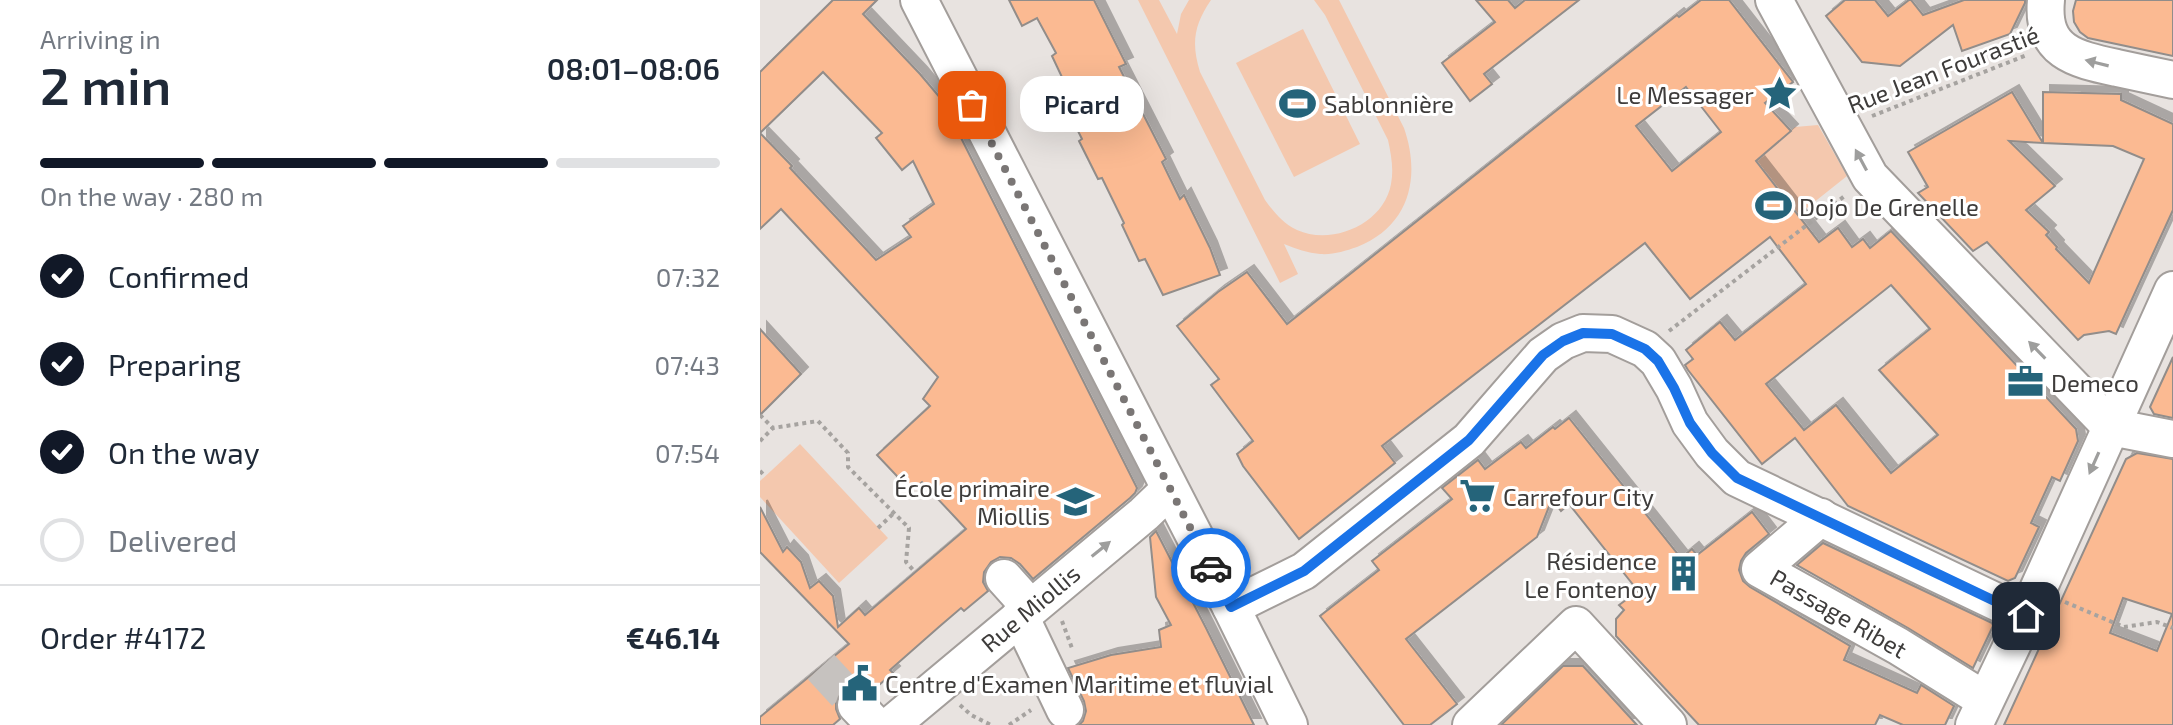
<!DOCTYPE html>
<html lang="en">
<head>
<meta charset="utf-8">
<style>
	:root { --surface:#fff; --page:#f2f2f3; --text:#1f2937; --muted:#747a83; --line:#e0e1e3; --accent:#111827 }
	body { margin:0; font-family:"Exo 2",sans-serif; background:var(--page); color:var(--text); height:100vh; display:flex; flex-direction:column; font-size:30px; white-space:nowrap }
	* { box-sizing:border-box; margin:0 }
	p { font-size:26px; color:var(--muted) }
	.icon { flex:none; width:44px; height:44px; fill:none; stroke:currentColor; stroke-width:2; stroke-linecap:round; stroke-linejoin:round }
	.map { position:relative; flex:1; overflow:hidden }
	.side { display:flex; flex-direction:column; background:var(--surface); width:760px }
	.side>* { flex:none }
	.pin { position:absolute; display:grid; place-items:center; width:68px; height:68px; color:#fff; margin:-34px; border-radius:16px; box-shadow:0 4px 12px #0006 }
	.courier { position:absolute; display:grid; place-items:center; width:80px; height:80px; margin:-40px; border:6px solid #1a73e8; border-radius:50%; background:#fff; color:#222; box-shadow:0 2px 10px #0007 }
	.bubble { position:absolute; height:56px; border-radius:24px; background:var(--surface); box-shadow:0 8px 32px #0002; font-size:26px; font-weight:600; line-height:56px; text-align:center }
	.overview em { font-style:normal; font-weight:600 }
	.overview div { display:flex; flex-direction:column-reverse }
	.overview { display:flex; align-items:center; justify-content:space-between; height:136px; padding:0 40px }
	h1 { font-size:52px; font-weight:600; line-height:60px }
	.bar { display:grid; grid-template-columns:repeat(4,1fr); gap:12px 8px; align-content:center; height:96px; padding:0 40px }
	.bar i { height:10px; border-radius:6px; background:var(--line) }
	.bar .on { background:var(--accent) }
	.bar p { grid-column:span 4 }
	.line { display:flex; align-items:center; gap:20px; padding:0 40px; border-top:2px solid var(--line) }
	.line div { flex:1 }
	ol { padding:0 40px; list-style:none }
	li { display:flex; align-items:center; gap:24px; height:88px }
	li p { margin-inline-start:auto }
	li .icon { padding:8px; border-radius:50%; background:var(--accent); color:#fff; stroke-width:4 }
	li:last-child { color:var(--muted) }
	li i { width:44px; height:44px; border:4px solid var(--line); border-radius:50% }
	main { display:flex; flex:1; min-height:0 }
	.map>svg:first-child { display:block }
	.green { fill:#f4c8ae }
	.building { fill:#fbba92; stroke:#928d8a; stroke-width:2; fill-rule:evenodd; filter:url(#shadow) }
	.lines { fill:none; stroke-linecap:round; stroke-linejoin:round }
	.minor-tunnel { stroke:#c6c2bf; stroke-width:36; stroke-dasharray:36 18; stroke-linecap:butt }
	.minor-casing { stroke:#a39e9b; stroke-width:40 }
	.path { stroke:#a6a3a0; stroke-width:4; stroke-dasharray:4 4; stroke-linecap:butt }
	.minor { stroke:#fff; stroke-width:36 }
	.oneway { fill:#9e9e9d }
	.done { stroke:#7a7675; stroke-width:8; stroke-dasharray:0 14.4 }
	.route { stroke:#1a73e8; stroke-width:10 }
	.labels { text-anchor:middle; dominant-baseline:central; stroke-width:6; stroke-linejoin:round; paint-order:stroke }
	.street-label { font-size:24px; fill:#3e3c3b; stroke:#fff }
	.poi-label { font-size:24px; fill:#3e3c3b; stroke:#fff; text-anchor:start }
</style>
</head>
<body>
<main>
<section class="side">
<div class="overview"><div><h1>2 min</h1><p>Arriving in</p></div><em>08:01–08:06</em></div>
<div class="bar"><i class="on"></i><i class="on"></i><i class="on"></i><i></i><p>On the way · 280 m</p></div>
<ol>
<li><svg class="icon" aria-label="check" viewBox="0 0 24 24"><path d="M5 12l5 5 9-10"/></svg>Confirmed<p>07:32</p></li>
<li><svg class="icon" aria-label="check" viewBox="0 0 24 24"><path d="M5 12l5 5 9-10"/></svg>Preparing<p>07:43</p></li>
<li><svg class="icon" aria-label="check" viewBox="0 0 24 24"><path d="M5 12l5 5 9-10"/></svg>On the way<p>07:54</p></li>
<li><i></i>Delivered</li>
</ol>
<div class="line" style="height:104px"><div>Order #4172</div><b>€46.14</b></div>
</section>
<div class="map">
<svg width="1413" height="725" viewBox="0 0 1413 725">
	<defs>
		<filter id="shadow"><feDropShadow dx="7" dy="-7" stdDeviation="0" flood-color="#0004"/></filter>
	</defs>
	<rect width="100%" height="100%" fill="#e8e3e0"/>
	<!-- green -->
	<g class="green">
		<path d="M378,0H399L417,34L421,14L429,0H451C434,25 431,43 440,72L505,200C514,212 522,223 537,230C572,246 624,224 631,184C634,169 631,154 628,140L565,15L554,0H579L644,128C661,177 650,226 597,247C585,251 573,255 560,254C548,253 536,249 524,244L538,274L520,283Z"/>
		<polygon points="543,29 600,144 534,177 476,63"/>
		<polygon points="1058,125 1087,176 1038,215 1013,183 982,173 1035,127"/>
		<polygon points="40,444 128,538 79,583 0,497 0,481"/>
	</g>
	<!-- building -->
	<g class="building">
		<path d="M73,0H117L103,14L160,74L182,100L377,488L375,493L370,498L273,579L260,564L251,558L240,557L231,562L224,572L223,582L228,591L204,611L201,608L180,626L130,670L133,673L112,691L101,685H90L81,690L76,700V709L80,719L73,725H0V717L89,644L0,552V507L23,552L27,547L41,562L50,588L59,581L73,596L78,627L99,608L105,615L206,529L162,482L151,491L117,455L170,406L163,399L178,377L21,209L0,229V72ZM63,72L122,133L116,138L142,170L153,161L174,204L143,226L151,237L116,260L30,168L32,166L0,133Z"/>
		<polygon points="249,0 334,0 366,64 359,67 406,159 402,162 420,199 424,195 450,248 460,275 403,295 385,259 379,261 362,225 364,223 342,178 338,179 319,141 322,139 310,115 315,112 305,94 309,92 292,56 296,53 277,18 262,26"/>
		<polygon points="716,0 748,0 755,8 765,0 819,0 724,74 732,84 710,101 682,63 735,22"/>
		<path d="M941,0H969L1033,82L1005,103L1031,131L996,161L1059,242L1078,228L1092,247L1103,239L1110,248L1131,231L1316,429L1318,441L1300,481L1292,477L1271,523L1279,527L1255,578L1248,581L1088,506L1035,438L1002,464L928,370L925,365L933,359L926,350L960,322L975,340L1046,284L1010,237L930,299L885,243L622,446L635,463L539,539L483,466L477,454L493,441L451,385L459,379L417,326L458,292L487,272L527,324L917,15L919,17ZM926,87L961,132L912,171L876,126ZM1131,285L1170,329L1119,370L1178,435L1131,473L1076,405L1044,430L1006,384Z"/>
		<polygon points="1085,0 1115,0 1128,16 1149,0 1151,0 1163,15 1204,0 1265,0 1265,3 1250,34 1202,51 1193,25 1140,66 1102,62 1066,16"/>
		<polygon points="1316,0 1413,0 1413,56 1328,38 1320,32 1314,22 1313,11"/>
		<polygon points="1252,92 1283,143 1249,141 1295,186 1266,210 1289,232 1286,235 1297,247 1296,249 1329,283 1384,159 1353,146 1283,143 1283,92 1361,94 1361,100 1413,124 1413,210 1356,334 1349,331 1324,335 1318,340 1227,242 1213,251 1158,193 1168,187 1148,152"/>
		<polygon points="0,329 41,374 0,415"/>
		<polygon points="1413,357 1413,418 1394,414 1390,407"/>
		<polygon points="809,418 921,558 932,549 937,555 992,512 1009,534 986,553 981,561 979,570 983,581 990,587 1090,646 1084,660 1157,693 1161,685 1194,706 1185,725 1143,725 1120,715 1115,725 939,725 856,636 856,619 864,610 859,605 878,591 809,504 801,511 792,499 777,537 646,639 697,704 670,725 644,725 560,616 619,570 612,561 692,499 682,488 718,460 725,469 761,442 766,448 793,427 795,429"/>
		<path d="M1377,453L1413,459V725H1244L1366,459ZM1363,598L1412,614L1397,651L1350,633Z"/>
		<polygon points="396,531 446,628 494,725 319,725 323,721 326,711 324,701 308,668 351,655 401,647 399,630 411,625 396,597 390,537"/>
		<polygon points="1063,543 1232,623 1233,626 1213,668 1148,628 1037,565"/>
		<polygon points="803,666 823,666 877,725 741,725"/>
	</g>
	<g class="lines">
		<!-- minor-tunnel -->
		<polyline class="minor-tunnel" points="61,667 96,705"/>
		<defs>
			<g id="minor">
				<polyline points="159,0 471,607 529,725"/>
				<polyline points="1014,0 1110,177 1351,427 1413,439"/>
				<path d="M1286,0C1281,52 1315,59 1357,68C1376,72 1394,76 1413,80"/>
				<polyline points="1061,517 1000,569 1138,646 1225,700"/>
				<polyline points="244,578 270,607"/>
				<polyline points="471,607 544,571 709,440 783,355 803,341 823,333 852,334 885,349 898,361 914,388 930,423 952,453 977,478 1266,616"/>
				<polyline points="260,616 305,710"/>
				<polyline points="96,705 115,725"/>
				<polyline points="131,725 384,514 409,490"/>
				<polyline points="711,725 816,625 908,725"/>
				<polyline points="1214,725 1266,616 1413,290"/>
			</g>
		</defs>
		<!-- minor casing -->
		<use href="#minor" class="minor-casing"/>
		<!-- path -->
		<g class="path">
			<polyline points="1112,116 1267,55"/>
			<polyline points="909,331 1086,195"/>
			<polyline points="0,415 13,428 58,421 88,453 88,467 149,528 146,562 155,572"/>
			<polyline points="0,441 13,428"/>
			<polyline points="0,471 5,476"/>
			<polyline points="118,528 134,513"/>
			<polyline points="1305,602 1364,627 1397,622 1413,628"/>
			<polyline points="302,621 313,651"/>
			<polyline points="200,705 211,715 231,725"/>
			<polyline points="249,725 271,710"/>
		</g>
		<!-- minor -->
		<use href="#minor" class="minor"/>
	</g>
	<!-- one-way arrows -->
	<defs><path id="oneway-solid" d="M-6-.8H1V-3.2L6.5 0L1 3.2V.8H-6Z" transform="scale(2)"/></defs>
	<g class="oneway">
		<use href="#oneway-solid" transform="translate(1337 63) rotate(-166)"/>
		<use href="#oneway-solid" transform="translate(1101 160) rotate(-118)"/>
		<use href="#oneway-solid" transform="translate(1277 350) rotate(-134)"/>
		<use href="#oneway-solid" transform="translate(1334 463) rotate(114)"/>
		<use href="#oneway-solid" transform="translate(341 549) rotate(-39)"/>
	</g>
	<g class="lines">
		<!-- done -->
		<polyline class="done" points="212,105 451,568"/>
		<!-- route -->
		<polyline class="route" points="451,568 471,607 544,571 709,440 783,355 803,341 823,333 852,334 885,349 898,361 914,388 930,423 952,453 977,478 1266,616"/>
	</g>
	<!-- icons -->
	<defs>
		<symbol id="sight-bare" viewBox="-9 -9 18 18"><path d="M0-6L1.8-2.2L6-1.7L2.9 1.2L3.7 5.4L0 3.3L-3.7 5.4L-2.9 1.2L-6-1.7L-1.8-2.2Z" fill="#25647a" stroke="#fff" stroke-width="2.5" paint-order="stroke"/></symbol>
		<symbol id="stadium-bare" viewBox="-9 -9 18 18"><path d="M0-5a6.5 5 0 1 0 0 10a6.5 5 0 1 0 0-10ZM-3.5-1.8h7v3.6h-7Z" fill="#25647a" stroke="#fff" stroke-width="2.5" paint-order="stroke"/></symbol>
		<symbol id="office-bare" viewBox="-9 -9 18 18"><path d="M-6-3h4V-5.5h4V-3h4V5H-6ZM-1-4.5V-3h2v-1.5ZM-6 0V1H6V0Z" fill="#25647a" stroke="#fff" stroke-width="2.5" paint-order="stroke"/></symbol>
		<symbol id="supermarket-bare" viewBox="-9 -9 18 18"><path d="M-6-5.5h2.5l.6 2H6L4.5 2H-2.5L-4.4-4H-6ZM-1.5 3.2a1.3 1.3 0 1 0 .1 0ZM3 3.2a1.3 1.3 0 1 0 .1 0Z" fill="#25647a" stroke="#fff" stroke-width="2.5" paint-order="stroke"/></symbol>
		<symbol id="school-bare" viewBox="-9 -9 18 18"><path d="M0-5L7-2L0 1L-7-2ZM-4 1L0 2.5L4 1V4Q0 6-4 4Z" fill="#25647a" stroke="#fff" stroke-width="2.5" paint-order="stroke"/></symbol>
		<symbol id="building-bare" viewBox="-9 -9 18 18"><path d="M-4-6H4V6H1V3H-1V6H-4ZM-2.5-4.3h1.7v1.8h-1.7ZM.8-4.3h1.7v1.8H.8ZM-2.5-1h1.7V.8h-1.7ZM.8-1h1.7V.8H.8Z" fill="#25647a" stroke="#fff" stroke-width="2.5" paint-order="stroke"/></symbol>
		<symbol id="civic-bare" viewBox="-9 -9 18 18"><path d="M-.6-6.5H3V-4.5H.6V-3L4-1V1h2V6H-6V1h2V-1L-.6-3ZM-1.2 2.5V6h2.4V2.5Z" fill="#25647a" stroke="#fff" stroke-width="2.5" paint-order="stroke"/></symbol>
	</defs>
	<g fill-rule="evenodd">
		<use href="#sight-bare" x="994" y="68" width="51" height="51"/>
		<use href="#stadium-bare" x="512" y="78" width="51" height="51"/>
		<use href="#stadium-bare" x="988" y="180" width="51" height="51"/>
		<use href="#office-bare" x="1240" y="356" width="51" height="51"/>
		<use href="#supermarket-bare" x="692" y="470" width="51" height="51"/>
		<use href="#school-bare" x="290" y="476" width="51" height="51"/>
		<use href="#building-bare" x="898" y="548" width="51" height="51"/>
		<use href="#civic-bare" x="74" y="658" width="51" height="51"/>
	</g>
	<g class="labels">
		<!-- street labels -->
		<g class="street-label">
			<text transform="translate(1183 69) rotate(-21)">Rue Jean Fourastié</text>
			<text transform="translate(270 608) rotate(-40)">Rue Miollis</text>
			<text transform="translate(1079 613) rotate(30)">Passage Ribet</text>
		</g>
		<!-- poi labels -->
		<g class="poi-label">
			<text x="994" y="94" text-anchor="end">Le Messager</text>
			<text x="564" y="103">Sablonnière</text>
			<text x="1039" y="206">Dojo De Grenelle</text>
			<text x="1291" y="382">Demeco</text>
			<text x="290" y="487" text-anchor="end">École primaire<tspan x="290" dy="28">Miollis</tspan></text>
			<text x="743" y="496">Carrefour City</text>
			<text x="897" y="560" text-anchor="end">Résidence<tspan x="897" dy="28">Le Fontenoy</tspan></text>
			<text x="125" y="683">Centre d'Examen Maritime et fluvial</text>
		</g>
	</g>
</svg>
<div class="pin" style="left:212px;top:105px;background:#ea580c"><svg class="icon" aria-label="bag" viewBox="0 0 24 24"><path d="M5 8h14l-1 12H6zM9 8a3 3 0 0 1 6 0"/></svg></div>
<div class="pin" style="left:1266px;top:616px;background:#1f2937"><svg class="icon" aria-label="home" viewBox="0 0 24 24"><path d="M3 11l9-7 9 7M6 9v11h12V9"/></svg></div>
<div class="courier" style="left:451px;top:568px"><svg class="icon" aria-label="car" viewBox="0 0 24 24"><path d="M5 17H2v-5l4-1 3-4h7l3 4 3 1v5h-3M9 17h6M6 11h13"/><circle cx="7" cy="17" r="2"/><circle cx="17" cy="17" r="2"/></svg></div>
<div class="bubble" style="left:260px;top:76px;width:124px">Picard</div>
</div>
</main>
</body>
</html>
